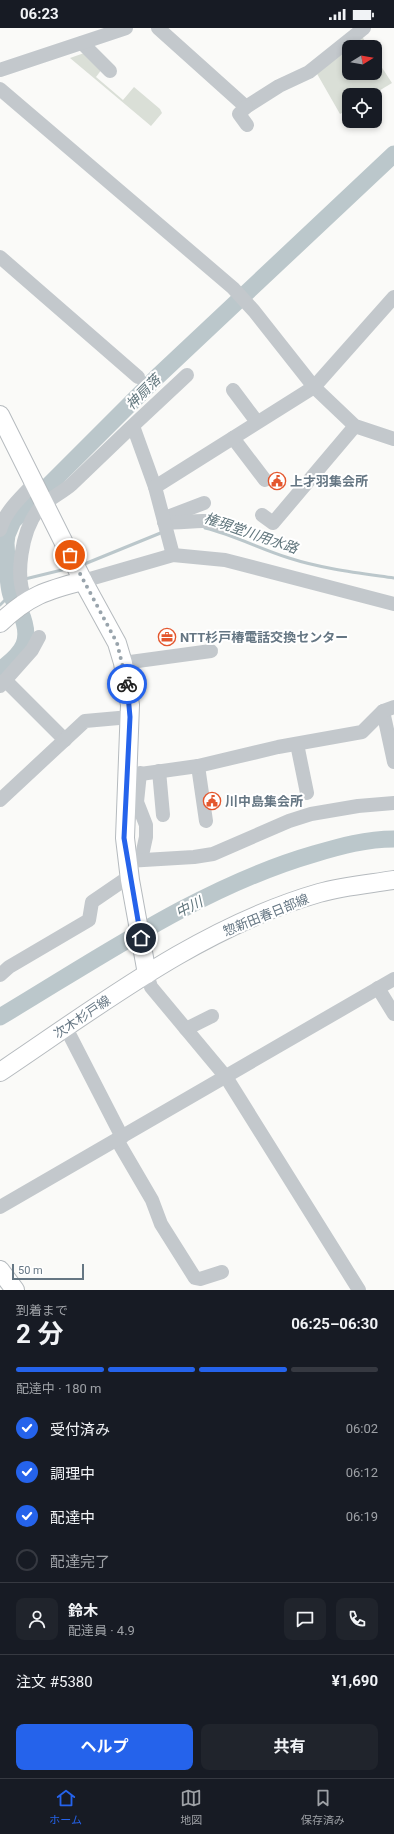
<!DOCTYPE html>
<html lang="ja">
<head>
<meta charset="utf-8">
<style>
	:root { --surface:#171b24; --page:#20242c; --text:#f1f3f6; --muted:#9ea1a6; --line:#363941; --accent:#2563eb }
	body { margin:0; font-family:Roboto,"Noto Sans JP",sans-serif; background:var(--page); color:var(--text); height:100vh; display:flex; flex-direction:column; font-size:15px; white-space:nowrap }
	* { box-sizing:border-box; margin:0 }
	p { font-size:13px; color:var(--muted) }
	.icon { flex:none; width:22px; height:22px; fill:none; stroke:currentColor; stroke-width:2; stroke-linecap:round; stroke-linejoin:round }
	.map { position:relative; height:1262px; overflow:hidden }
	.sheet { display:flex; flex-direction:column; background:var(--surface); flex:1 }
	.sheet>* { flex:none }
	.needle { width:26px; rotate:79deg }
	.buttons { position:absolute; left:342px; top:12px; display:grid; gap:8px }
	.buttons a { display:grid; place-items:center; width:40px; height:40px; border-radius:8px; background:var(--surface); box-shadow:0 2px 6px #0003; font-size:20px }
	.scale { position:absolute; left:12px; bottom:10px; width:72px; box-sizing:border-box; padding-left:4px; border:2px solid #657683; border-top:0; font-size:11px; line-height:14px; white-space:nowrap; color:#657683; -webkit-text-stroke:3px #fff; paint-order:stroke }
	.pin { position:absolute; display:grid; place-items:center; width:34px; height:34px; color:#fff; margin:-17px; border:2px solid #fff; border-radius:50%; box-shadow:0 1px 4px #0007 }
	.courier { position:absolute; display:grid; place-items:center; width:40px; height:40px; margin:-20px; border:3px solid #2563eb; border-radius:50%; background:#fff; color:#222; box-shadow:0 1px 5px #0007 }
	.headline em { font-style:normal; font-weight:700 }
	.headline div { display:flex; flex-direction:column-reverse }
	.headline { display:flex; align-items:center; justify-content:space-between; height:68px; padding:0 16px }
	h1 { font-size:26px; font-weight:700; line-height:30px }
	.bar { display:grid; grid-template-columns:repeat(4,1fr); gap:6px 4px; align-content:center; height:48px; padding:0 16px }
	.bar i { height:5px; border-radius:3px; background:var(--line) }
	.bar .current { background:var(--accent) }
	.bar p { grid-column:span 4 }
	.line { display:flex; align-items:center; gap:10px; padding:0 16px; border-top:1px solid var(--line) }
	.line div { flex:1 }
	.round { display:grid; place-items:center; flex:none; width:42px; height:42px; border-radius:8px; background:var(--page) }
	ol { padding:0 16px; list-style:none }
	li { display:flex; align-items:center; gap:12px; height:44px }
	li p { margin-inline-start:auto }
	li .icon { padding:4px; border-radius:50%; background:var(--accent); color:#fff; stroke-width:4 }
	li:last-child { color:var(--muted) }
	li i { width:22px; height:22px; border:2px solid var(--line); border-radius:50% }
	.cta { display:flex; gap:8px; margin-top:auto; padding:8px 16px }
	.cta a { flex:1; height:46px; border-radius:8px; background:var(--accent); color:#fff; font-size:16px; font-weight:700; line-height:46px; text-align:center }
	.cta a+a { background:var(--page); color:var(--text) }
	.status { display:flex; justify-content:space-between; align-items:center; height:28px; padding:0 20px; background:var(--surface); direction:ltr }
	.status svg { height:11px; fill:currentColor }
	.tabs { display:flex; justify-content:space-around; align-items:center; height:56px; border-top:1px solid var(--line); background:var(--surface); font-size:11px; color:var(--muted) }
	.tabs a { display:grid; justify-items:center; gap:2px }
	.tabs .current { color:var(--accent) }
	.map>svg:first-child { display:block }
	.green { fill:#dadfd7 }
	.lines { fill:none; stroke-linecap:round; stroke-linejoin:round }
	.stream { stroke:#bbc7cb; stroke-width:3 }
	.river { stroke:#bbc7cb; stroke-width:17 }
	.major-casing { stroke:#b5babe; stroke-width:20 }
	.minor { stroke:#c3c8cc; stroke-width:14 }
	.major { stroke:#fff; stroke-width:18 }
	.done { stroke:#99a4ac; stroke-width:4; stroke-dasharray:0 7.2 }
	.route { stroke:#2563eb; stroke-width:5 }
	.labels { text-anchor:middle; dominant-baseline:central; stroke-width:4; stroke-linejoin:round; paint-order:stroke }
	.poi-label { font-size:13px; font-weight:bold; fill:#657683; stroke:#fff; text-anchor:start }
	.street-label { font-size:13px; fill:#657683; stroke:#fff }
	.water-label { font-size:14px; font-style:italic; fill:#60757c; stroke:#fff }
</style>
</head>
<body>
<div class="status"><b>06:23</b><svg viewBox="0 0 49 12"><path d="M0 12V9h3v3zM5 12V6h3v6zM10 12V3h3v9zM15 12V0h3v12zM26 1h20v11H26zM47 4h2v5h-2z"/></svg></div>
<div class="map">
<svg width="394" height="1262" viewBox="0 0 394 1262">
	<rect width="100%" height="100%" fill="#fafaf8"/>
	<!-- green -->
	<g class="green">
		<polygon points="361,7 369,19 349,19 349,45 375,45 375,29 392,55 372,67 349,67 349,81 340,86 316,44"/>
		<polygon points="87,24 102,41 96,49 123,72 134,59 160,81 162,85 151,98 70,30"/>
	</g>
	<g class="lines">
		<!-- stream -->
		<g class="stream">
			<path d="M205,500C234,507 260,521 289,530C323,541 359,545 394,550"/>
			<polyline points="82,537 163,504"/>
			<polyline points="25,551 70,540"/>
			<polyline points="0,577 11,566 16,557"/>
		</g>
		<!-- river -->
		<g class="river">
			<path d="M0,642C24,624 33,612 20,583C18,577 13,573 11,567C7,557 7,527 6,515L7,507L13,493L158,348L394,126"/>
			<path d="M0,989C99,930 203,858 314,826C341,818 366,811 394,811"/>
		</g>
		<defs>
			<g id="major">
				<polyline points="0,387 83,553 117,615 123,635 130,677 125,810 130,852 147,946"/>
				<path d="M0,595C28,568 47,562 83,553"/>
				<path d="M0,1044C100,977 201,899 319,865C344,858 369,856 394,852"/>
				<polyline points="0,1242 15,1262"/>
			</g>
		</defs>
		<!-- major casing -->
		<use href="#major" class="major-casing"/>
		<!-- minor -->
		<g class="minor">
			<polyline points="158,0 246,79 279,58 309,44 364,0"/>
			<polyline points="82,15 110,43"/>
			<polyline points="0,42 126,0"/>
			<polyline points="0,61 233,260 254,283 314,359 355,398 394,411"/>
			<polyline points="246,79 239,86 247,97"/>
			<polyline points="0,229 138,349"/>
			<polyline points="233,362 257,394"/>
			<polyline points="133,398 155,459"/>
			<polyline points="233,410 265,452"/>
			<polyline points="262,487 273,495 355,398"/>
			<polyline points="165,493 170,488 204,475"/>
			<path d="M164,494C184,497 203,488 223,497"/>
			<path d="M0,502C6,481 21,470 35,454"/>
			<polyline points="173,527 155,459 314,359 394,269"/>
			<polyline points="83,553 173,527 225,532 394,576"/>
			<path d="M26,572C14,549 22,503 38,482C46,472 62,465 72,456C110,419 148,383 187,347"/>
			<polyline points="123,635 211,623"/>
			<polyline points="5,652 65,712"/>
			<polyline points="0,658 32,622 39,609"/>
			<polyline points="383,683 394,734"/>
			<polyline points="297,716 307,765"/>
			<polyline points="198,738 206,793"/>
			<polyline points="159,743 163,787"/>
			<polyline points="140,745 137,774 146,797 146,809 141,832"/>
			<polyline points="126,748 198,738 278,719 362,704 383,683 394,679"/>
			<polyline points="0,772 85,693 130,689"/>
			<polyline points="127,833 194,829 213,826 289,793 311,786 358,778 394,775"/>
			<polyline points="147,946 151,959 226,1049 359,1262"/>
			<polyline points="0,947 9,939 89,892 92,874 130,848"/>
			<polyline points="378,960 394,986"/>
			<polyline points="66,1000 122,1109"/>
			<polyline points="186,1001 212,988"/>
			<polyline points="117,1112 152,1172 161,1196 195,1250 200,1251 222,1244"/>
			<polyline points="0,1179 394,951"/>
		</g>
		<!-- major -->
		<use href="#major" class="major"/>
	</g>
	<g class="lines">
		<!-- done -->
		<polyline class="done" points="70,527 117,615 127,656"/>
		<!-- route -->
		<polyline class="route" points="127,656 130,689 124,810 141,910"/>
	</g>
	<!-- icons -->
	<defs>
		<symbol id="civic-ring" viewBox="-11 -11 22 22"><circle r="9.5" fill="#fff" stroke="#e4572e" stroke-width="1.5"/><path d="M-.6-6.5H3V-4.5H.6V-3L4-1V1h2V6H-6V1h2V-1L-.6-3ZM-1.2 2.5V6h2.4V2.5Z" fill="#e4572e"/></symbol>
		<symbol id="office-ring" viewBox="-11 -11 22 22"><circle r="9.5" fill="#fff" stroke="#e4572e" stroke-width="1.5"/><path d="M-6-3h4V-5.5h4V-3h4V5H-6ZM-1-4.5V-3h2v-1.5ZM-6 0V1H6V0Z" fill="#e4572e"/></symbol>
	</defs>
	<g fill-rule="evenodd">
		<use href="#civic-ring" x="267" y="443" width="20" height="20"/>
		<use href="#office-ring" x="157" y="599" width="20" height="20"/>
		<use href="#civic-ring" x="202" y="763" width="20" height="20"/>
	</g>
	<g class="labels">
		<!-- poi labels -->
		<g class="poi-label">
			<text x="290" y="453">上才羽集会所</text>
			<text x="180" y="609">NTT杉戸椿電話交換センター</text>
			<text x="225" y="773">川中島集会所</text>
		</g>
		<!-- street labels -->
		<g class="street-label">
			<text transform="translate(266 887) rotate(-22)">惣新田春日部線</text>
			<text transform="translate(82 989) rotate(-34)">次木杉戸線</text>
		</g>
		<!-- water labels -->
		<g class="water-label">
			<text transform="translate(143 364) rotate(-45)">神扇落</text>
			<text transform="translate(251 505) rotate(19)">権現堂川用水路</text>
			<text transform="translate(189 879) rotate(-27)">中川</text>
		</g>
	</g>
</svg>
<div class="buttons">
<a><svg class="needle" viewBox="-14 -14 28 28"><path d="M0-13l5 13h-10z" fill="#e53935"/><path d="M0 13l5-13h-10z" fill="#9ea1a6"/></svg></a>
<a><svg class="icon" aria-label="locate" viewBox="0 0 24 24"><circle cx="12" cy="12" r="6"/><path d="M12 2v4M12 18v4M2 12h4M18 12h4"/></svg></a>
</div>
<div class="scale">50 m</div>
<div class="pin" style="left:70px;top:527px;background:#ea580c"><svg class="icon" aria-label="bag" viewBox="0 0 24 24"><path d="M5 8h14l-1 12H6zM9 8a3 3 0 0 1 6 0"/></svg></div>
<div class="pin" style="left:141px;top:910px;background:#1f2937"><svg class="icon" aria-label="home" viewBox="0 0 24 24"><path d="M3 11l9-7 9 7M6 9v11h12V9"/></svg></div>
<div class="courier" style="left:127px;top:656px"><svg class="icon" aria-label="bike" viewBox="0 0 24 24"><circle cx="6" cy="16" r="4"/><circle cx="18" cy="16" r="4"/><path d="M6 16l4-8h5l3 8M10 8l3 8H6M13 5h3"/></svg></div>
</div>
<section class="sheet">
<div class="headline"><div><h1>2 分</h1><p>到着まで</p></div><em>06:25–06:30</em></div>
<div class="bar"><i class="current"></i><i class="current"></i><i class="current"></i><i></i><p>配達中 · 180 m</p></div>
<ol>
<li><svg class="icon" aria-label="check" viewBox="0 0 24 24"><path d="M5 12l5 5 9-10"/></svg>受付済み<p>06:02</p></li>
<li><svg class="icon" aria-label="check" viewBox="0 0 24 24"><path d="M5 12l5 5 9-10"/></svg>調理中<p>06:12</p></li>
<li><svg class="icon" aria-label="check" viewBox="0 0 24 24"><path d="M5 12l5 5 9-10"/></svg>配達中<p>06:19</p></li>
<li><i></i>配達完了</li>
</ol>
<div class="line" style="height:72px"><a class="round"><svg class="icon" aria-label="person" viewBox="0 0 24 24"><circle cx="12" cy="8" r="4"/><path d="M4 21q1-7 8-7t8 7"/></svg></a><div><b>鈴木</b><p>配達員 · 4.9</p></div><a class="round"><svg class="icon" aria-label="chat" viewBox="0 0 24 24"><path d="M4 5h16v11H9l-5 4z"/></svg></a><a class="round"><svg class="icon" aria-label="phone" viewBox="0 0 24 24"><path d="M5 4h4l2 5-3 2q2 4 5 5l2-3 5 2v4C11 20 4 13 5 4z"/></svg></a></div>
<div class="line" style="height:52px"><div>注文 #5380</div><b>¥1,690</b></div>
<div class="cta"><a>ヘルプ</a><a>共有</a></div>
</section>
<nav class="tabs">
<a class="current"><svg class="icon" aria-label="home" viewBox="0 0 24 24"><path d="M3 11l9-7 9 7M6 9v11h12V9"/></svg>ホーム</a>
<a><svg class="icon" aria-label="map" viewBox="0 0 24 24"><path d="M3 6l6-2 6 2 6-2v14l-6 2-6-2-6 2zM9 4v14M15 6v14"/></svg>地図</a>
<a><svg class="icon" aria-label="saved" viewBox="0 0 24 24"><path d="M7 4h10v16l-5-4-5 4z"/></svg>保存済み</a>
</nav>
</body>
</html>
